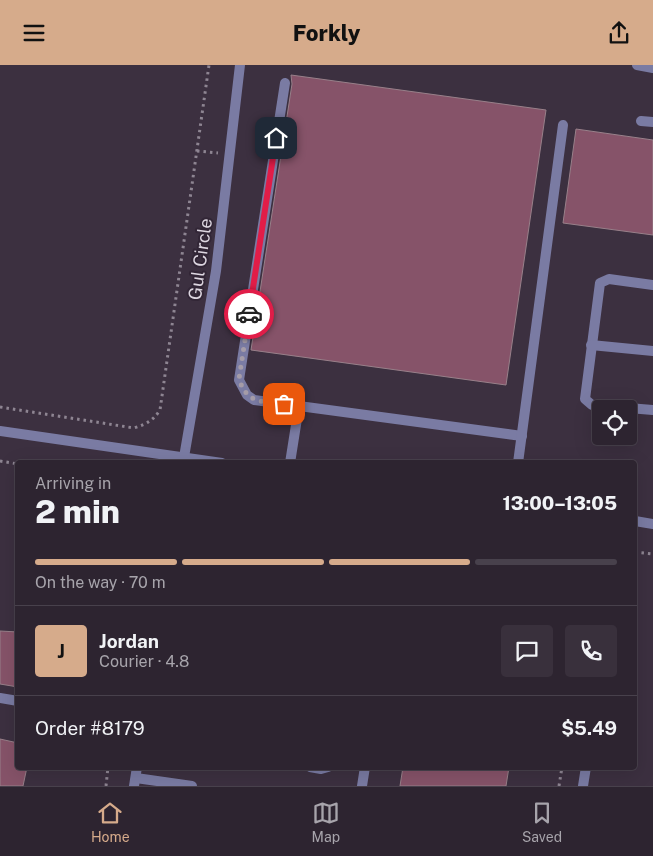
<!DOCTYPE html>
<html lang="en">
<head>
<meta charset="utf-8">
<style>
	:root { --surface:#2d2430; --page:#39303c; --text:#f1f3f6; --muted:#a7a4ab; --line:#48414c; --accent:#d6ab8b }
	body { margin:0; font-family:"Public Sans",sans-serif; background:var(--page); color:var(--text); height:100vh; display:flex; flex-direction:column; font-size:19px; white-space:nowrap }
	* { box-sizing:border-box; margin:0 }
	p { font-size:16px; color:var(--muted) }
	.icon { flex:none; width:28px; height:28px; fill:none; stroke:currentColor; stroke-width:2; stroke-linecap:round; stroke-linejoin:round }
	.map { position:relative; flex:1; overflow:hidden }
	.side { position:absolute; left:15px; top:395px; width:622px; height:310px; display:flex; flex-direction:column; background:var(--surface); border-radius:5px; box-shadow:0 5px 20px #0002,0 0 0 1px var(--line) }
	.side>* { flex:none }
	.buttons { position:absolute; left:592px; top:335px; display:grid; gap:10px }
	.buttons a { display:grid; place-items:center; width:45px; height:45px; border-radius:5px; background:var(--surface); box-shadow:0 5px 20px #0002,0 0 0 1px var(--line); font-size:25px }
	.pin { position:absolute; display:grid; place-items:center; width:42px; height:42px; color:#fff; margin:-21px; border-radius:10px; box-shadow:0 2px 8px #0006 }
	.courier { position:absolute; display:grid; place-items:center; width:50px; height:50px; margin:-25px; border:4px solid #e11d48; border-radius:50%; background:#fff; color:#222; box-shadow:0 1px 6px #0007 }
	.headline em { font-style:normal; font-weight:800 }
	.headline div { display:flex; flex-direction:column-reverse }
	.headline { display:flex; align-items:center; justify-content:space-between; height:85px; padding:0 20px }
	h1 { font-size:32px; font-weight:800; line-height:38px }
	.bar { display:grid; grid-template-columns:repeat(4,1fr); gap:8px 5px; align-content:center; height:60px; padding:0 20px }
	.bar i { height:6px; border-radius:4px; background:var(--line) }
	.bar .active { background:var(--accent) }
	.bar p { grid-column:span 4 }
	.line { display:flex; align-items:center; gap:12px; padding:0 20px; border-top:1px solid var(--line) }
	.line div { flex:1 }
	.round { display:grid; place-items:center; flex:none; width:52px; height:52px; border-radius:5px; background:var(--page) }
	header { display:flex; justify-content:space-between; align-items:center; height:65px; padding:0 20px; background:var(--accent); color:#111; font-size:22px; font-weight:800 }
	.tabs { display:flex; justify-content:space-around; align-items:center; height:70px; border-top:1px solid var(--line); background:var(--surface); font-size:14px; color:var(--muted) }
	.tabs a { display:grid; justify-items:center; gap:2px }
	.tabs .active { color:var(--accent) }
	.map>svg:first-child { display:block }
	.building { fill:#865369; stroke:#98808a }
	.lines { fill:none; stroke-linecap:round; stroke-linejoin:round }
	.path { stroke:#8e8592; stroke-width:3; stroke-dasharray:2.5 4; stroke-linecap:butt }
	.service { stroke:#7a7ba3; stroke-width:10 }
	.minor { stroke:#7a7ba3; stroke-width:10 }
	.done { stroke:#a59ca8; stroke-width:5; stroke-dasharray:0 9 }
	.route { stroke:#e11d48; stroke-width:6 }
	.labels { text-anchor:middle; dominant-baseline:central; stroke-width:4; stroke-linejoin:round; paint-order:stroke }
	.street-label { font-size:18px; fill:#ddd6e0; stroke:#322636 }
</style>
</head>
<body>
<header><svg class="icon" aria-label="menu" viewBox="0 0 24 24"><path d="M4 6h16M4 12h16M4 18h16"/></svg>Forkly<svg class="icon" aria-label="share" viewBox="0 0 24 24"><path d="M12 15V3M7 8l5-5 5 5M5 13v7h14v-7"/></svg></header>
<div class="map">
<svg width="653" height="721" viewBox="0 0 653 721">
	<rect width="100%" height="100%" fill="#3c3040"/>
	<!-- building -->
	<g class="building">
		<polygon points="291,10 546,45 506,320 251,285 292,19"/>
		<polygon points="576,64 653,75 653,170 563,158"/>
		<polygon points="0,566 18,567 18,622 0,619"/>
		<polygon points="0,674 18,678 18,702 27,702 23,721 0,721"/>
		<polygon points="403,702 509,702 506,721 400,721"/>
	</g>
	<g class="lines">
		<!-- path -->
		<g class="path">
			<polyline points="197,86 218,88"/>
			<path d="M0,342L134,363C146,359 153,356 160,345L209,0"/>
			<polyline points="0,396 18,399"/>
			<polyline points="635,487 653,489"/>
			<polyline points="635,499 637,487"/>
			<polyline points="106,721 108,702"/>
			<polyline points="559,721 562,702"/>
		</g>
		<!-- service -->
		<g class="service">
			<polyline points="285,18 239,315 247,330 254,335 522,371"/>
			<polyline points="641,56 653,57"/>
			<polyline points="653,220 609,214 600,218 585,334 592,340 653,345"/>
			<polyline points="591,280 653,286"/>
			<polyline points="290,398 299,341"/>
			<polyline points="518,398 563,60"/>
			<polyline points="0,633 18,636"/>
			<polyline points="310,702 321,704 328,702"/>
			<polyline points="136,713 192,721"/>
			<polyline points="362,721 365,702"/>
		</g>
		<!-- minor -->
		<g class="minor">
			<polyline points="637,0 653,3"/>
			<polyline points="0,366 222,398"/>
			<polyline points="183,398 216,206 240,0"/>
			<polyline points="635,456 653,459"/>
			<polyline points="134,721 137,702"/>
			<polyline points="583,721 586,702"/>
		</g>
	</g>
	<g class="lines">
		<!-- done -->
		<path class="done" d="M249,249L239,314C247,339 262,336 284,339"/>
		<!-- route -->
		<polyline class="route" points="249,249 276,73"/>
	</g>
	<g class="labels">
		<!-- street labels -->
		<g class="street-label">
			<text transform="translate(200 194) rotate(-82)">Gul Circle</text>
		</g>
	</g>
</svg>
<div class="buttons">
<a><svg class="icon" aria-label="locate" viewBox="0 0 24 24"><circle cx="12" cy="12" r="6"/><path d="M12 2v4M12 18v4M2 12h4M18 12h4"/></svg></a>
</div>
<div class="pin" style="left:284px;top:339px;background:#ea580c"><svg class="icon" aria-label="bag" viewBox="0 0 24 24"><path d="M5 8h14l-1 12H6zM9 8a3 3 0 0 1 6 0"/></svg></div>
<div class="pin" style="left:276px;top:73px;background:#1f2937"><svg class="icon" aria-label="home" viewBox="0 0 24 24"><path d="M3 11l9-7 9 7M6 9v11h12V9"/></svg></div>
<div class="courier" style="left:249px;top:249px"><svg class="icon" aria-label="car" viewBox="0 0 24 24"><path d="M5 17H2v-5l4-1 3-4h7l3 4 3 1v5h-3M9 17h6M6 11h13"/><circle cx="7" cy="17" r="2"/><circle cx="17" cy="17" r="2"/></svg></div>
<section class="side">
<div class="headline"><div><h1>2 min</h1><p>Arriving in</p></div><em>13:00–13:05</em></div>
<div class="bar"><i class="active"></i><i class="active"></i><i class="active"></i><i></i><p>On the way · 70 m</p></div>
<div class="line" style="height:90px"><b class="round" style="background:var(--accent);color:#111">J</b><div><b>Jordan</b><p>Courier · 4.8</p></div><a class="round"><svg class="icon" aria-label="chat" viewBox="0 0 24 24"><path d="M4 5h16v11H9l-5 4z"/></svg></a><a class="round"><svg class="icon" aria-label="phone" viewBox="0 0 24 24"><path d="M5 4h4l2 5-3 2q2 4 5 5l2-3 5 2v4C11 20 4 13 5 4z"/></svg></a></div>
<div class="line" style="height:65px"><div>Order #8179</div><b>$5.49</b></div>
</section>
</div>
<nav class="tabs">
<a class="active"><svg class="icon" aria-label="home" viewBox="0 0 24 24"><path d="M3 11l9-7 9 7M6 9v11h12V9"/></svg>Home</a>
<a><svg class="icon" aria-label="map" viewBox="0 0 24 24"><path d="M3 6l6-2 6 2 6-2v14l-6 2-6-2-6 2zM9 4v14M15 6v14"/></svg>Map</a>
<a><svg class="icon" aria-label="saved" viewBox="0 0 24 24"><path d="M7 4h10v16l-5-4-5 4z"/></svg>Saved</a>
</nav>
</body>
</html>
